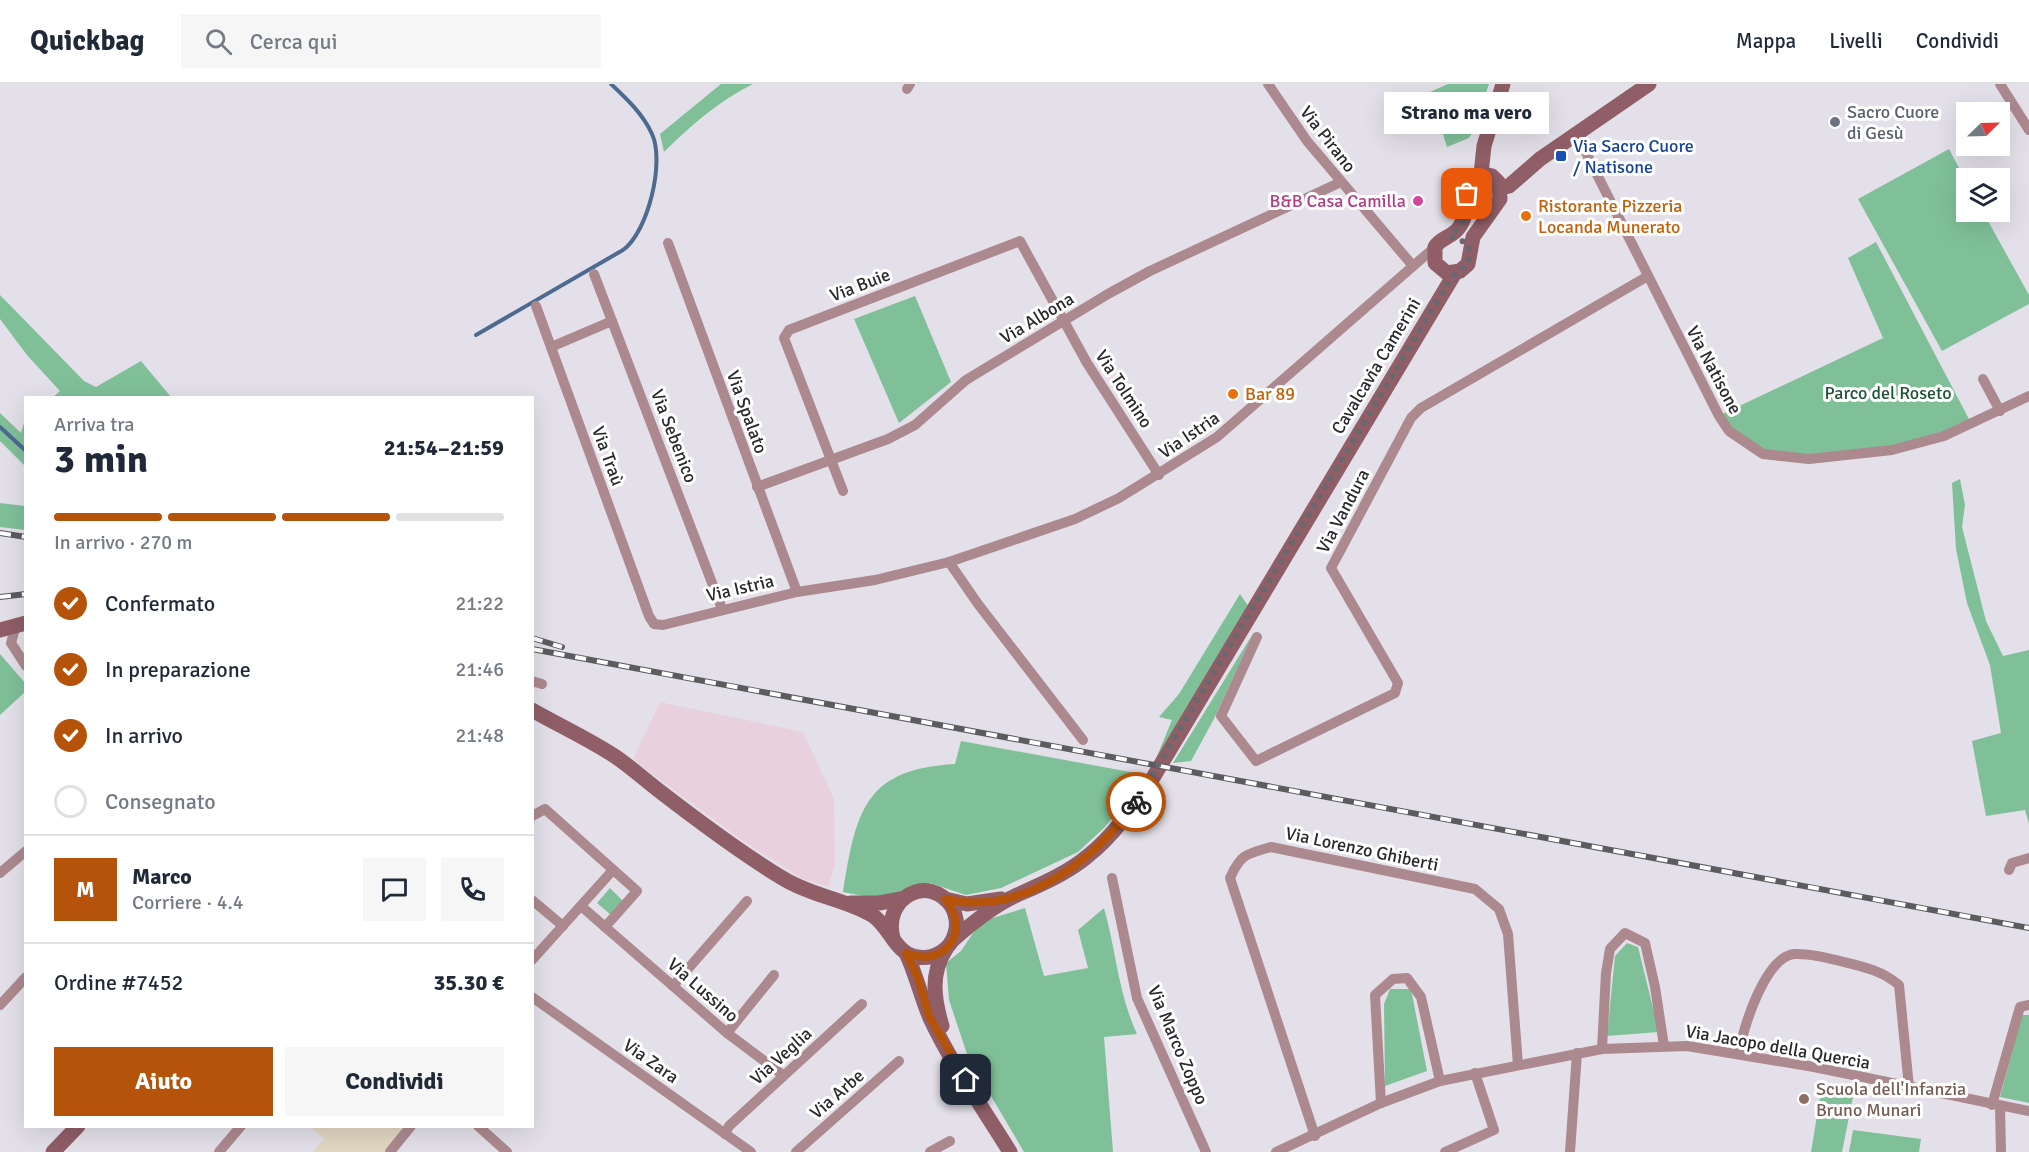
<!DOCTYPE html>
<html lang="it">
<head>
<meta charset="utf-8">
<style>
	:root { --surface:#fff; --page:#f6f6f7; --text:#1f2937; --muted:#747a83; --line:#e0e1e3; --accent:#b45309 }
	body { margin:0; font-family:Signika,sans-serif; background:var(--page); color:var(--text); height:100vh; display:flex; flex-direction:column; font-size:22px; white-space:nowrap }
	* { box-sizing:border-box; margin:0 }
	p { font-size:20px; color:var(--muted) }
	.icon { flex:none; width:33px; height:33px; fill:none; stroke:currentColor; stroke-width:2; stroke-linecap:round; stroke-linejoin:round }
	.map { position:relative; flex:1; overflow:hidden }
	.drawer { position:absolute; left:24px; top:312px; width:510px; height:732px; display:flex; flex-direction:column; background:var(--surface); border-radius:0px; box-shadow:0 6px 24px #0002 }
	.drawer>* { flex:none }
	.needle { width:39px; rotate:67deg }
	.buttons { position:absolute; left:1956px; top:18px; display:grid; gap:12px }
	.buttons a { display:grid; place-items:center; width:54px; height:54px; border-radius:0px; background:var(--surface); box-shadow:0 6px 24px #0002; font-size:30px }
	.pin { position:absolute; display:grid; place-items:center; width:51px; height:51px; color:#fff; margin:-26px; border-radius:12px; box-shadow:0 3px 9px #0006 }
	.courier { position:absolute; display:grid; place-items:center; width:60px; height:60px; margin:-30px; border:4px solid #b45309; border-radius:50%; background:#fff; color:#222; box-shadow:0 2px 8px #0007 }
	.bubble { position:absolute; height:42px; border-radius:0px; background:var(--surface); box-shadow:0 6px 24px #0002; font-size:20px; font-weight:700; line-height:42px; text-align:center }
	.head em { font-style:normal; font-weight:700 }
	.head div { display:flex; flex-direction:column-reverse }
	.head { display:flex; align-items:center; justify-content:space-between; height:102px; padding:0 30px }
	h1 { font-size:39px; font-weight:700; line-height:45px }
	.bar { display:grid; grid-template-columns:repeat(4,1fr); gap:9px 6px; align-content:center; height:72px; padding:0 30px }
	.bar i { height:8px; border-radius:4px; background:var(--line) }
	.bar .selected { background:var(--accent) }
	.bar p { grid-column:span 4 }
	.line { display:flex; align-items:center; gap:15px; padding:0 30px; border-top:2px solid var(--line) }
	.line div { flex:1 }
	.round { display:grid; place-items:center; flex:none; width:63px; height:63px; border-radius:0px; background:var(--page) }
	ol { padding:0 30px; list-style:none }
	li { display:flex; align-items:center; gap:18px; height:66px }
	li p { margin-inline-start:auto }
	li .icon { padding:6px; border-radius:50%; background:var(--accent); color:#fff; stroke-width:4 }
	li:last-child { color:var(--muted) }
	li i { width:33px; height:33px; border:3px solid var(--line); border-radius:50% }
	.button { display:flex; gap:12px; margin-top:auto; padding:12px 30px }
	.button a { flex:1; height:69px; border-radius:0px; background:var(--accent); color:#fff; font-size:24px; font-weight:700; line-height:69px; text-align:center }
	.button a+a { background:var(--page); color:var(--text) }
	header { display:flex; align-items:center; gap:36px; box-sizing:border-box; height:84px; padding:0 30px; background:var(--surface); border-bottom:2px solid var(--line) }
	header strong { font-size:28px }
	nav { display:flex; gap:33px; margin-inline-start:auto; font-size:21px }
	.search { width:420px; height:54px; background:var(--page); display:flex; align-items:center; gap:15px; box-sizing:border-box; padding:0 21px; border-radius:0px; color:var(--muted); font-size:22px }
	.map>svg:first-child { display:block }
	.industrial { fill:#e8d1dc }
	.education { fill:#e2d7c2 }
	.green { fill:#7fc099 }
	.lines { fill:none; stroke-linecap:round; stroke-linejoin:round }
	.stream { stroke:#4d6a91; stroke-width:4 }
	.street { stroke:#ac898f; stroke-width:10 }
	.secondary { stroke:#8f5e67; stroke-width:15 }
	.rail-casing { stroke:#5c5b5f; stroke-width:6 }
	.rail { stroke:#fff; stroke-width:4; stroke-dasharray:11; stroke-linecap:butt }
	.done { stroke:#6a686e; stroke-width:6; stroke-dasharray:0 10.8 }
	.route { stroke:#b45309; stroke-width:8 }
	.worship-dot { fill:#6b7280; stroke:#fff; stroke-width:2 }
	.transit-dot { fill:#1a4fb4; stroke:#fff; stroke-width:2 }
	.hotel-dot { fill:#d1479c; stroke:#fff; stroke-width:2 }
	.food-dot { fill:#e8710a; stroke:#fff; stroke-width:2 }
	.education-dot { fill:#8d6e63; stroke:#fff; stroke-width:2 }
	.labels { text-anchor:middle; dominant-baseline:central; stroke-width:6; stroke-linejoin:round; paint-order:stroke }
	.worship-label { font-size:18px; fill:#5b616d; stroke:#fff; text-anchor:start }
	.street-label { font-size:18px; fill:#29282b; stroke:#fff }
	.transit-label { font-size:18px; fill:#164399; stroke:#fff; text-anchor:start }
	.hotel-label { font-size:18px; fill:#b23c85; stroke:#fff; text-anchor:end }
	.food-label { font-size:18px; fill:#c56008; stroke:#fff; text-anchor:start }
	.park-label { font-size:18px; fill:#1d5437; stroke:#fff }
	.education-label { font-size:18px; fill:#785e54; stroke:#fff; text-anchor:start }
</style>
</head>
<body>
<header>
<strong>Quickbag</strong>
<div class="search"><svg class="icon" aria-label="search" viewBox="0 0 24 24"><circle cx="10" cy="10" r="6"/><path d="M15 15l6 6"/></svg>Cerca qui</div>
<nav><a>Mappa</a><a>Livelli</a><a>Condividi</a></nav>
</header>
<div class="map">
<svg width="2029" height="1068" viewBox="0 0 2029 1068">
	<rect width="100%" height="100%" fill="#e3e0e9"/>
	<!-- industrial -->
	<polygon class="industrial" points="660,618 803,648 834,715 835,781 828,803 803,795 746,759 633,676"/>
	<!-- education -->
	<polygon class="education" points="311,1043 405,1043 384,1068 313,1068 324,1055"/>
	<!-- green -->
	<g class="green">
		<path d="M721,0H753C720,16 690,42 664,68L660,50Z"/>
		<polygon points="1448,0 1489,0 1472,49 1469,54 1447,63 1430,8"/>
		<polygon points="1949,65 1966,97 1966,128 1983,128 2029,211 2029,220 1942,267 1858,115"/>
		<path d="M1876,158L1970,337C1919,362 1821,381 1766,367C1749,363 1730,344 1718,332L1883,254L1848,174Z"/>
		<polygon points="0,211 84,297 96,303 141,277 171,313 53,313 60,307 27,271 0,235"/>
		<polygon points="915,212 951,298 899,339 854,235"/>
		<polygon points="0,329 21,349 25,336 25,382 0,357"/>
		<polygon points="1960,395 1965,421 1962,443 1986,537 2003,572 2029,566 2029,740 2025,726 1986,732 1972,657 2001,649 1990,581 1967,519 1956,465 1952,399"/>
		<polygon points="0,419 25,422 25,446 0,443"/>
		<polygon points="1240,510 1249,523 1155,677 1172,636 1159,633 1179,610"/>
		<polygon points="1254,548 1215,633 1191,677 1173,679"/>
		<polygon points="0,570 26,600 25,608 0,631"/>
		<path d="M961,657L1147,691L1104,744L1078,768L1001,804L966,811L930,799L909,804L898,811L874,814L843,808C856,728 864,685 955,680Z"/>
		<polygon points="610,804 623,817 611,831 597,819"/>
		<path d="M1025,824L1044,892L1088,884L1078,846L1104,824C1116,866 1118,909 1137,950L1104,953L1113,1068H1024L968,973L949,916L946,879L961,867L973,849L986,836Z"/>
		<polygon points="1627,859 1638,863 1659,948 1607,952 1615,872"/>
		<polygon points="1390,905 1411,905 1427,987 1385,1002 1384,920"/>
		<polygon points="2022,931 2029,931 2029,1019 2000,1013"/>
		<polygon points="1821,1008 1853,1013 1842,1068 1811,1068"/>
		<polygon points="1853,1046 1921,1055 1919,1068 1849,1068"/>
	</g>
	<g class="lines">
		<!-- stream -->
		<g class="stream">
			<path d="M476,251L623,166C648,148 665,78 652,50C643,30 627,15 611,0"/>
			<polyline points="0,343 26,367"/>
		</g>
		<!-- street -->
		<g class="street">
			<polyline points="1268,0 1307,57 1413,182"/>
			<polyline points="2000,0 2029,46"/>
			<polyline points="907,5 910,0"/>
			<polyline points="1576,49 1719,332 1729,347 1763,370 1809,375 1892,366 1944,352 2029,312"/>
			<polyline points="668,159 797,508"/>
			<polyline points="594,190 722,525"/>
			<polyline points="536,222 649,532 654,540 663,541 797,508 875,496 949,478 1075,435 1119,414 1217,353 1435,163"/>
			<polyline points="551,263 612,237"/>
			<polyline points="1983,295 2000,327"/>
			<polyline points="757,403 888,355 915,341 966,296 1108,210 1150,187 1341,98"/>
			<polyline points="843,407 784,254 789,246 1020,157 1087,279 1159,391"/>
			<polyline points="949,478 978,520 1083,656"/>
			<polyline points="16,541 11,559 26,582"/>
			<polyline points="1257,553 1221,632 1256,677 1395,609 1398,599 1331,484 1411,334 1421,324 1648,192"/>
			<polyline points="532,597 542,600"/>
			<polyline points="532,732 545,725 637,807 605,843"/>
			<polyline points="2009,786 2012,779 2029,774"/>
			<polyline points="0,789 26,767"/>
			<polyline points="1112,794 1137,914 1206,1068"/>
			<polyline points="532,816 563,842"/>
			<polyline points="581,822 727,949 783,991"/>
			<polyline points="532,876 613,786"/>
			<polyline points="673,902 747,817"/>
			<polyline points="532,913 751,1068"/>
			<polyline points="0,921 26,893"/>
			<polyline points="727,949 774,891"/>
			<polyline points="1602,965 1606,889 1610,865 1625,849 1645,859 1655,903 1664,962"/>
			<path d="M1739,970C1742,946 1765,873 1794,870C1810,869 1829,874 1844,878C1865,883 1882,887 1899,901L1909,1003"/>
			<polyline points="1381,1019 1375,911 1393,895 1407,894 1421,913 1440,997"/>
			<polyline points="1992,1021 2020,923 2029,921"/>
			<polyline points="2000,1023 2001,1068"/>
			<polyline points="478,1042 507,1068"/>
			<polyline points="725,1050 729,1042 862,920"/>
			<path d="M1315,1052L1230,794C1241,770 1246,770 1271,763L1475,805L1499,825L1508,850L1518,981"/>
			<polyline points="219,1068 241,1042"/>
			<polyline points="390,1068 411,1042"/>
			<polyline points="796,1068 899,977"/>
			<polyline points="930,1068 950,1057"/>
			<polyline points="1276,1068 1381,1019 1440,997 1602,965 1687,962 1814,983 2029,1027"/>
			<polyline points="1445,1068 1494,1046 1475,989"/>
			<polyline points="1570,1068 1577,969"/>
		</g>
		<!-- secondary -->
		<g class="secondary">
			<path d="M1481,90L1492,92L1499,99L1500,115L1473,153L1468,180L1460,187L1447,189L1435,179V163C1441,153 1454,153 1460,142C1470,127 1464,114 1469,99Z"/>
			<polyline points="1481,90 1484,62 1503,0"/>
			<polyline points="1501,104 1509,102 1540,75 1649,0"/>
			<polyline points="0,546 26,539"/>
			<path d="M532,626C560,642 589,655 616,673C632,684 646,697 662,709C701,739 742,770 784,795C812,812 844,815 872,831C890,842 894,869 917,873C935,876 951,865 955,849C958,841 956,830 952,823C929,788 882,814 893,854"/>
			<polyline points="945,815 967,820 1001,815"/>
			<polyline points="851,819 879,819 901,815"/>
			<path d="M953,856C973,838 993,822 1017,811C1042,800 1068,789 1089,771C1114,751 1133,723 1151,697L1455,189"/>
			<path d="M906,869C916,890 921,913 930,934C952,981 983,1024 1010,1068"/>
			<path d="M942,942C934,915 930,890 946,865"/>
			<polyline points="53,1068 78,1042"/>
		</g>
		<defs>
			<g id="rail">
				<polyline points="0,449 26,453"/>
				<polyline points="0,513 26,510"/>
				<polyline points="532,554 562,563"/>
				<polyline points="532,565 2029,844"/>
			</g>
		</defs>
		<!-- rail casing -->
		<use href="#rail" class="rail-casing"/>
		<!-- rail -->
		<use href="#rail" class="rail"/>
	</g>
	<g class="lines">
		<!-- done -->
		<path class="done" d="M1136,718L1450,196C1460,183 1476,180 1467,159L1450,152C1462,142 1472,127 1467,110"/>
		<!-- route -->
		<path class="route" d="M966,996L929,932L918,894L906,869C945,885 972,847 945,815C1022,833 1094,777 1136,718"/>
	</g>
	<!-- markers -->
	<circle class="worship-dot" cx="1835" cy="38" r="6"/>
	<rect class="transit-dot" x="1555" y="66" width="12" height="12" rx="3"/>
	<circle class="hotel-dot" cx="1418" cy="117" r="6"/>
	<g class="food-dot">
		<circle cx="1526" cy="132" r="6"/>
		<circle cx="1233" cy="310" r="6"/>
	</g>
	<circle class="education-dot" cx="1804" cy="1015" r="6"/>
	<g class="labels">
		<!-- worship labels -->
		<g class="worship-label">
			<text x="1847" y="28">Sacro Cuore<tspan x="1847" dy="21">di Gesù</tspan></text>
		</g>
		<!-- street labels -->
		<g class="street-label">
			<text transform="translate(1328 55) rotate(52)">Via Pirano</text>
			<text transform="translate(860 201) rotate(-21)">Via Buie</text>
			<text transform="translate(1037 234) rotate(-31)">Via Albona</text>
			<text transform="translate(1376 282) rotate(-59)">Cavalcavia Camerini</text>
			<text transform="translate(1714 286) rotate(62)">Via Natisone</text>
			<text transform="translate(1124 305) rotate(57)">Via Tolmino</text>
			<text transform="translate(747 328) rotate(70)">Via Spalato</text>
			<text transform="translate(1189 351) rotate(-34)">Via Istria</text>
			<text transform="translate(674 352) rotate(69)">Via Sebenico</text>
			<text transform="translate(608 372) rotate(70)">Via Traù</text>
			<text transform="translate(1343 427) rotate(-62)">Via Vandura</text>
			<text transform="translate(740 504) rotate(-13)">Via Istria</text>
			<text transform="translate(1362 765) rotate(12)">Via Lorenzo Ghiberti</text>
			<text transform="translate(703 906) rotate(41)">Via Lussino</text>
			<text transform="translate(1178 961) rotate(67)">Via Marco Zoppo</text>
			<text transform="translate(1778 963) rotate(10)">Via Jacopo della Quercia</text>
			<text transform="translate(781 972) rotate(-42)">Via Veglia</text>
			<text transform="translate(651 977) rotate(35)">Via Zara</text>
			<text transform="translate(837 1010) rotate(-41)">Via Arbe</text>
		</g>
		<!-- transit labels -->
		<g class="transit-label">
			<text x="1573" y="62">Via Sacro Cuore<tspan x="1573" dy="21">/ Natisone</tspan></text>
		</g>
		<!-- hotel labels -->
		<g class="hotel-label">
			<text x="1406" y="117">B&amp;B Casa Camilla</text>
		</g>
		<!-- food labels -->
		<g class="food-label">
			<text x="1538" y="122">Ristorante Pizzeria<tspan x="1538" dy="21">Locanda Munerato</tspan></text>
			<text x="1245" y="310">Bar 89</text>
		</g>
		<!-- park labels -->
		<g class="park-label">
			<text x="1888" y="309">Parco del Roseto</text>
		</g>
		<!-- education labels -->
		<g class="education-label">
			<text x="1816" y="1005">Scuola dell'Infanzia<tspan x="1816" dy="21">Bruno Munari</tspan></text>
		</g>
	</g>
</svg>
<div class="buttons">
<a><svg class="needle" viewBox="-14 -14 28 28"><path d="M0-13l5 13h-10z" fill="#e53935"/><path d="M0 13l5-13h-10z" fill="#747a83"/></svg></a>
<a><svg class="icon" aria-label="layers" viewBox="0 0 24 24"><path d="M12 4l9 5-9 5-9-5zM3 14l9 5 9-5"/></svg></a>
</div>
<div class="pin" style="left:1467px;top:110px;background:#ea580c"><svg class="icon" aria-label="bag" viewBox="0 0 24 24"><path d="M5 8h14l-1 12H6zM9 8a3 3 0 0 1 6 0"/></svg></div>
<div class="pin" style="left:966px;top:996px;background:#1f2937"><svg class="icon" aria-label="home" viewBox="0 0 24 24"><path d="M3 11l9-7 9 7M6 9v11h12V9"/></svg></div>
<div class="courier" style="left:1136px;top:718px"><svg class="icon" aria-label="bike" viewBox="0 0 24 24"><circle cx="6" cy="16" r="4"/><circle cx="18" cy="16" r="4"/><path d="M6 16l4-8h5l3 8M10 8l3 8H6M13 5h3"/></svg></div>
<div class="bubble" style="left:1384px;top:8px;width:165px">Strano ma vero</div>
<section class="drawer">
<div class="head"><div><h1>3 min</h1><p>Arriva tra</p></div><em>21:54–21:59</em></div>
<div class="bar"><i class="selected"></i><i class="selected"></i><i class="selected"></i><i></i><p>In arrivo · 270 m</p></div>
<ol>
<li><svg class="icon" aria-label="check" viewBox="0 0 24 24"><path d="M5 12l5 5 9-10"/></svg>Confermato<p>21:22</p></li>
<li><svg class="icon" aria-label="check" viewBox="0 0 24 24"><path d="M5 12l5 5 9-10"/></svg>In preparazione<p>21:46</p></li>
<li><svg class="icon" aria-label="check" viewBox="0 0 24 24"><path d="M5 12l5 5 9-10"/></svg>In arrivo<p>21:48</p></li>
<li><i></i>Consegnato</li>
</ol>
<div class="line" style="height:108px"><b class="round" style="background:var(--accent);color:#fff">M</b><div><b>Marco</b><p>Corriere · 4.4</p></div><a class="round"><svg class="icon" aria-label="chat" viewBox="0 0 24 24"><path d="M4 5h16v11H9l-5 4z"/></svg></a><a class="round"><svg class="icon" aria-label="phone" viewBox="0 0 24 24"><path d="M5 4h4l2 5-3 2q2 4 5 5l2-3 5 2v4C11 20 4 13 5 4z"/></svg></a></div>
<div class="line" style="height:78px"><div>Ordine #7452</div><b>35.30 €</b></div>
<div class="button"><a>Aiuto</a><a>Condividi</a></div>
</section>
</div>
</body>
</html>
